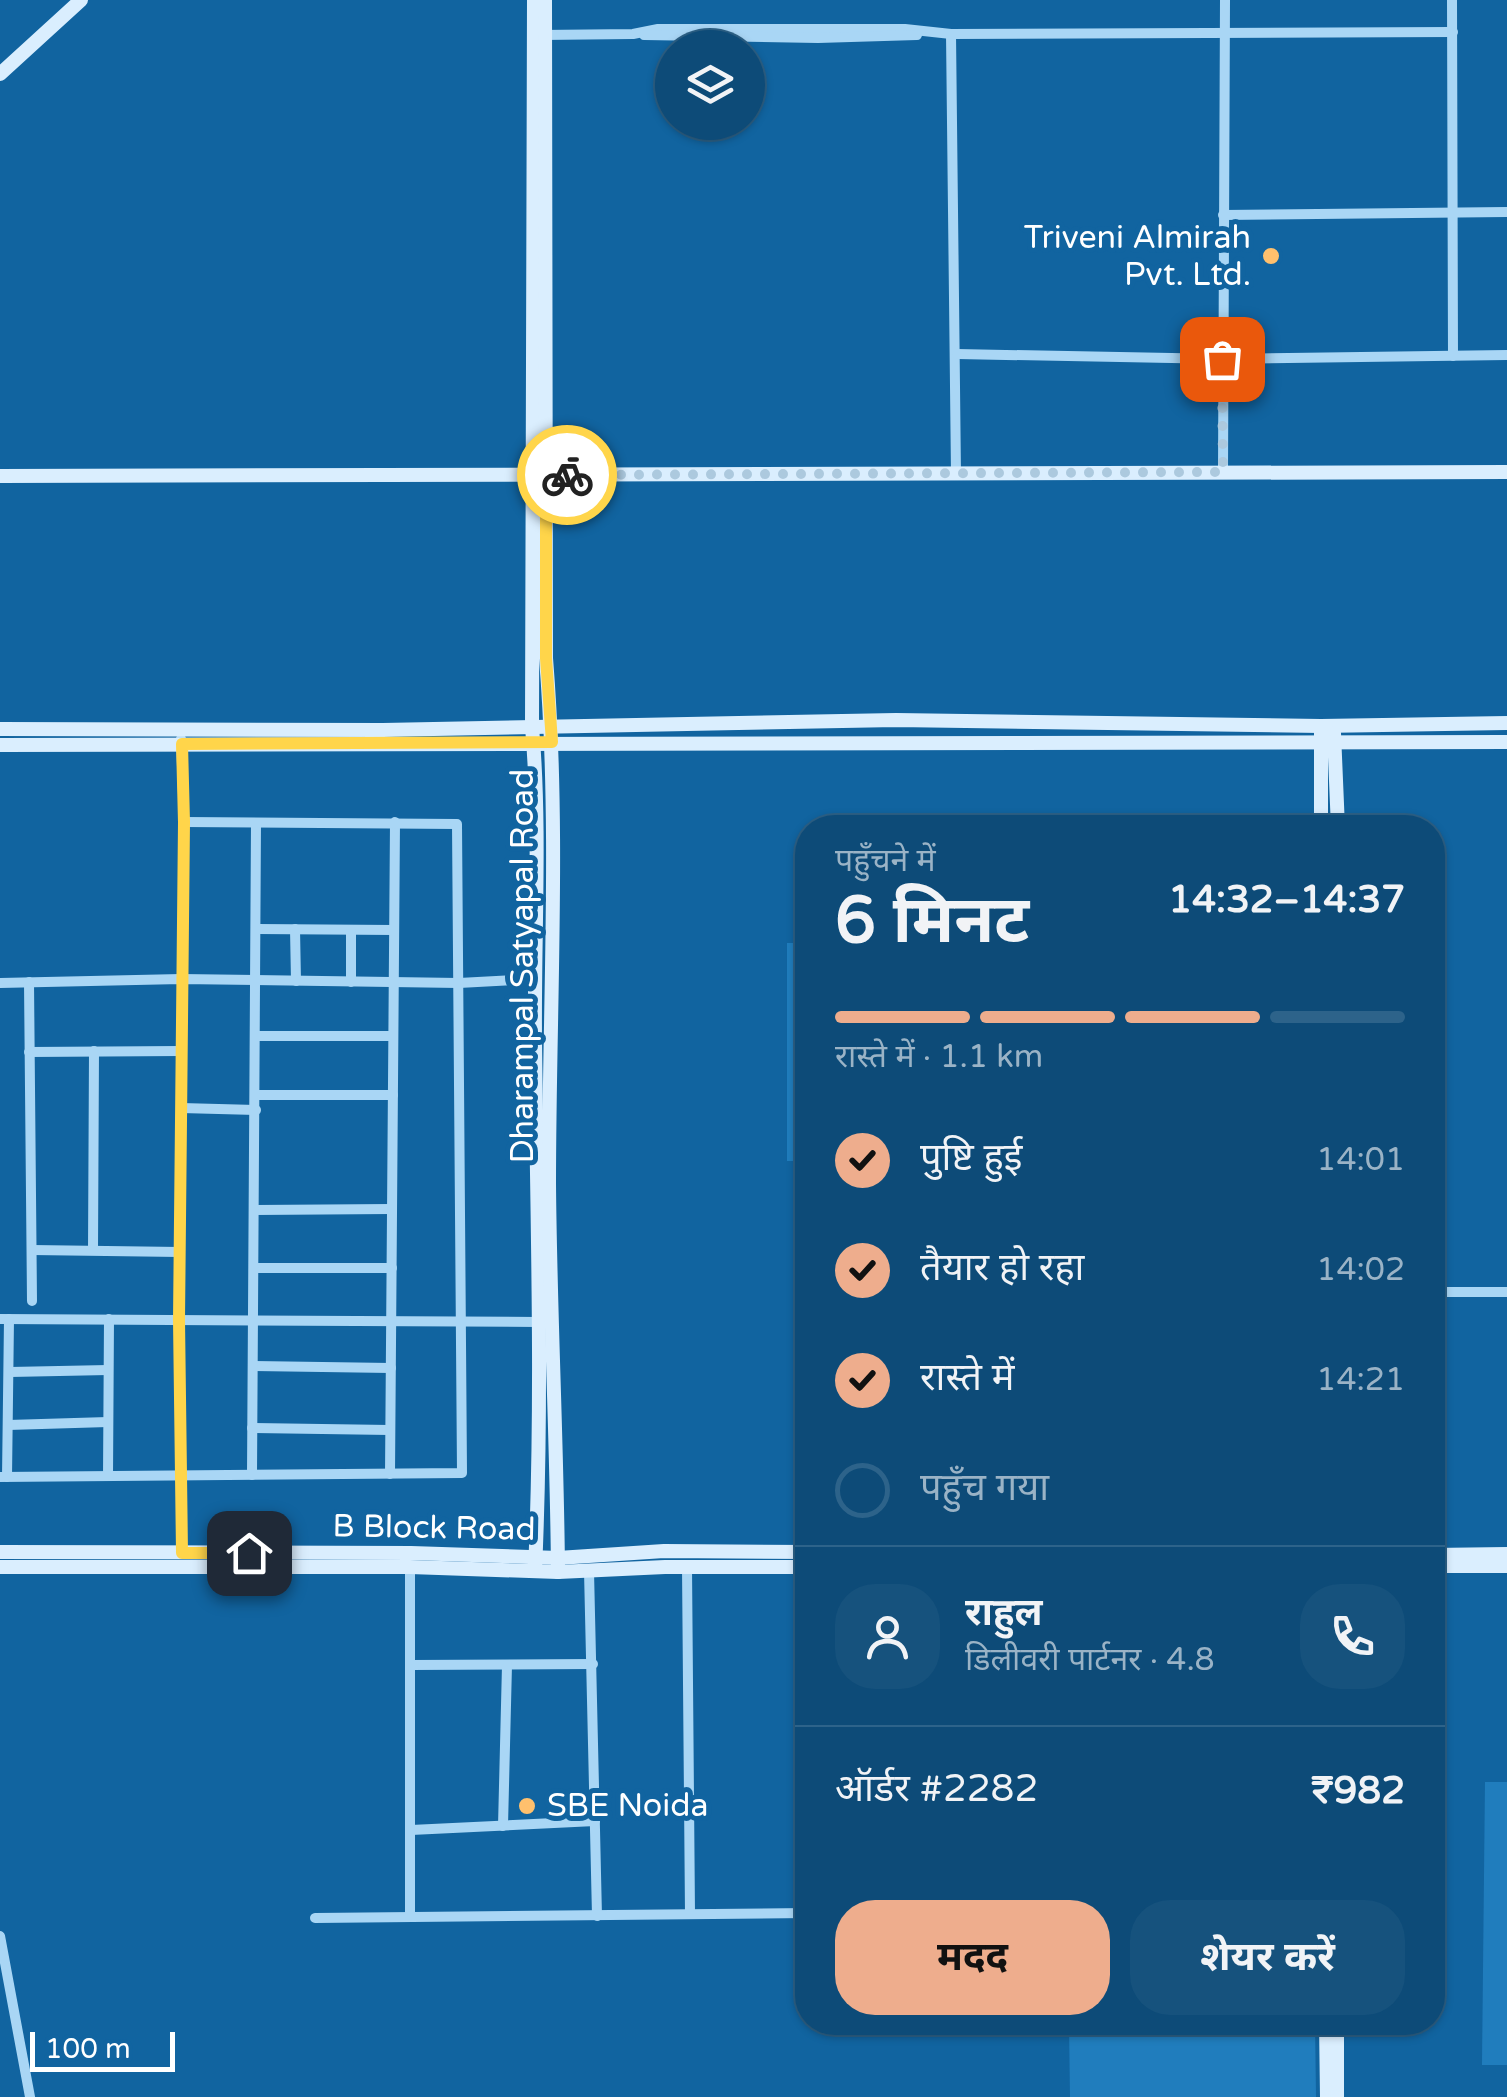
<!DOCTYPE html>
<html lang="hi">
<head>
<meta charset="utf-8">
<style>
	:root { --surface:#0d4b78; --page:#16527d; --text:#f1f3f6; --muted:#9ab3c6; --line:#2d638a; --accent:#eead8d }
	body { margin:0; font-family:"Varela Round","Noto Sans Devanagari",sans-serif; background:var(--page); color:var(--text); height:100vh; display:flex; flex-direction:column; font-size:38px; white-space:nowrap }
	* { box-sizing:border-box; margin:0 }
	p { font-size:32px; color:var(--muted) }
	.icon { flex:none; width:55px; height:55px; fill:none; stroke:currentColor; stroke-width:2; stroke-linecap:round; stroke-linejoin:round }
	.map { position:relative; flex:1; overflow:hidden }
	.sheet { position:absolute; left:795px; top:815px; width:650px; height:1220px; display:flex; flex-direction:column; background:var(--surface); border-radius:40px; box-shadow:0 2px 8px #0004,0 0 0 2px var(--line) }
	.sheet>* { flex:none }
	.buttons { position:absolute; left:655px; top:30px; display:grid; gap:20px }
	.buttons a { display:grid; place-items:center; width:110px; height:110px; border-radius:50%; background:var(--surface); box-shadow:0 2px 8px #0004,0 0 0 2px var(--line); font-size:50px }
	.scale { position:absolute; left:30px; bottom:25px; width:145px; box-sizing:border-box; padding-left:10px; border:5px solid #fff; border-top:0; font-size:28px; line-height:35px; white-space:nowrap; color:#fff; -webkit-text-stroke:8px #1164a0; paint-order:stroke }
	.pin { position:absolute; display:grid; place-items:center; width:85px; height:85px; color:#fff; margin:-42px; border-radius:20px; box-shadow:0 5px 15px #0006 }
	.courier { position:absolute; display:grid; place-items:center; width:100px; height:100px; margin:-50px; border:8px solid #ffd54a; border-radius:50%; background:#fff; color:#222; box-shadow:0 2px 12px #0007 }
	.head em { font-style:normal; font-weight:700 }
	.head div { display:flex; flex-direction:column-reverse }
	.head { display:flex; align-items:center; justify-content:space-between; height:170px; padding:0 40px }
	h1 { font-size:65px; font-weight:700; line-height:75px }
	.bar { display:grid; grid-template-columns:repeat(4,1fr); gap:15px 10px; align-content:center; height:120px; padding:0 40px }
	.bar i { height:12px; border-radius:8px; background:var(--line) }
	.bar .current { background:var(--accent) }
	.bar p { grid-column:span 4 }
	.line { display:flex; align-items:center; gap:25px; padding:0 40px; border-top:2px solid var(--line) }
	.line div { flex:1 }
	.round { display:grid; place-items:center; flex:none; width:105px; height:105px; border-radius:40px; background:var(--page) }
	ol { padding:0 40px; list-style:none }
	li { display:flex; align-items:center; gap:30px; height:110px }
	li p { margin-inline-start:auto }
	li .icon { padding:10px; border-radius:50%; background:var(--accent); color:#111; stroke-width:4 }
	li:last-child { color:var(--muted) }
	li i { width:55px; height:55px; border:5px solid var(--line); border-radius:50% }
	.cta { display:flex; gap:20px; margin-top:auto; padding:20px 40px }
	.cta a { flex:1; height:115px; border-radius:40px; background:var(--accent); color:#111; font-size:40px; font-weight:700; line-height:115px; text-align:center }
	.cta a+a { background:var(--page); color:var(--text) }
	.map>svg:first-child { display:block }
	.green { fill:#207dbd }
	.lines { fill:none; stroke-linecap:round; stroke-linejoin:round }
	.street { stroke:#a9d6f5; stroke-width:10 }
	.secondary { stroke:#daeefe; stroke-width:14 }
	.done { stroke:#acc9de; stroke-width:10; stroke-dasharray:0 18 }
	.route { stroke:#ffd54a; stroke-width:12 }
	.poi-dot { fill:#ffc06d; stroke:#1164a0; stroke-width:4 }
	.labels { text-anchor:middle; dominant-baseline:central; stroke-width:10; stroke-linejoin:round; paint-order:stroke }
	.poi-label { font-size:32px; fill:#fff; stroke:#1164a0; text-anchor:end }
	.street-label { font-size:32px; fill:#fff; stroke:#1164a0 }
</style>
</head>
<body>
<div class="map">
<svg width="1507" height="2097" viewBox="0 0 1507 2097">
	<rect width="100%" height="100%" fill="#1164a0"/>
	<!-- green -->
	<g class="green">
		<rect x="787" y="943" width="20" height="218"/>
		<polygon points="1485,1782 1507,1782 1507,2065 1482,2065"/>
		<polygon points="1069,2023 1315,2023 1316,2097 1070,2097"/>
	</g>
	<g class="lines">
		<!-- street -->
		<g class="street">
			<polyline points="1452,0 1453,356"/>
			<polyline points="951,34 956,474"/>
			<polyline points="541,35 633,34 658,29 905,29 951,34 1453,32"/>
			<polyline points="644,35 818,38 917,35"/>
			<polyline points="1223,215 1507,212"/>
			<polyline points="957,354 1223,359 1507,355"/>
			<polyline points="1223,472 1225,0"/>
			<polyline points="181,739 184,822 179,1320 182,1553"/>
			<polyline points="257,929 394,930"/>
			<polyline points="295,929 296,981"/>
			<polyline points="351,930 351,982"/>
			<polyline points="29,982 32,1301"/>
			<polyline points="0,983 181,979 459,983 535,979"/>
			<polyline points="257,1036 393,1036"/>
			<polyline points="29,1052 181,1051"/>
			<polyline points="256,1095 393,1095"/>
			<polyline points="181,1108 256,1110"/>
			<polyline points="255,1210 392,1209"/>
			<polyline points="93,1249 94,1051"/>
			<polyline points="32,1250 180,1252"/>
			<polyline points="254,1268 392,1268"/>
			<polyline points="1432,1292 1507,1292"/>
			<polyline points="0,1319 539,1322"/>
			<polyline points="253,1366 391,1368"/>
			<polyline points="10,1372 108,1370"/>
			<polyline points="8,1425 108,1422"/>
			<polyline points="252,1428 390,1430"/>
			<polyline points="390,1474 395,822"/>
			<polyline points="252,1475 256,823"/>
			<polyline points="108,1476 109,1319"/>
			<polyline points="0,1477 462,1473 457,824 184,822"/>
			<polyline points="7,1477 9,1319"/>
			<polyline points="687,1567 690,1914"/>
			<polyline points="589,1571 597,1916"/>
			<polyline points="411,1665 593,1664"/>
			<polyline points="503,1826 507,1665"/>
			<polyline points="411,1830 595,1821"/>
			<polyline points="410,1917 410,1567"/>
			<polyline points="315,1918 808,1913"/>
			<polyline points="0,1936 30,2097"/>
		</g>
		<!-- secondary -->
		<g class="secondary">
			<path d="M534,0L532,727C541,831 534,934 535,1038C537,1215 543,1393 535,1570"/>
			<path d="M545,0L546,658C560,832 549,1008 549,1183C550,1313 557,1442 558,1572"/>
			<polyline points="0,74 81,0"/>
			<polyline points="0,476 1507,472"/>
			<polyline points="0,729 383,730 896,720 1321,726 1507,723"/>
			<polyline points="1334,733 1338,828"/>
			<polyline points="0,745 1507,742"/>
			<polyline points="1321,828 1321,732"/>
			<polyline points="0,1552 411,1553 558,1558 664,1551 808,1552"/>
			<polyline points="1432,1555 1507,1554"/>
			<polyline points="1432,1566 1507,1566"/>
			<polyline points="0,1567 410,1567 558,1572 665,1567 808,1567"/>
			<polyline points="1326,2022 1327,2097"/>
			<polyline points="1337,2022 1337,2097"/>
		</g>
	</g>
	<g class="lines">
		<!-- done -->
		<polyline class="done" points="567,475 1223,472 1222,359"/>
		<!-- route -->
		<polyline class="route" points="249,1553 182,1553 179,1320 184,822 182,744 552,742 546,658 546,475 567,475"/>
	</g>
	<!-- markers -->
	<g class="poi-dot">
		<circle cx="1271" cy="256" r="10"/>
		<circle cx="527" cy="1806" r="10"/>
	</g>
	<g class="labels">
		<!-- poi labels -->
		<g class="poi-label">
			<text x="1251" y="238">Triveni Almirah<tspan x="1251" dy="37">Pvt. Ltd.</tspan></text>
			<text x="547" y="1806" text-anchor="start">SBE Noida</text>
		</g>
		<!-- street labels -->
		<g class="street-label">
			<text transform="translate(523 966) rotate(-90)">Dharampal Satyapal Road</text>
			<text transform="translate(434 1528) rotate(1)">B Block Road</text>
		</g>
	</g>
</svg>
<div class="buttons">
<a><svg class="icon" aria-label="layers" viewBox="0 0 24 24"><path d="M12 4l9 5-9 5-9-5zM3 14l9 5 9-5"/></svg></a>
</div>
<div class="scale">100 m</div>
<div class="pin" style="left:1222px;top:359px;background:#ea580c"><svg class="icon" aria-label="bag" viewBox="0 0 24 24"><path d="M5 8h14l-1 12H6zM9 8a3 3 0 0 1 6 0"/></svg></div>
<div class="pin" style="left:249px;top:1553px;background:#1f2937"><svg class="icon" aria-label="home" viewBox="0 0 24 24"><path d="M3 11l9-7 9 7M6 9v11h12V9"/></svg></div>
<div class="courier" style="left:567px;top:475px"><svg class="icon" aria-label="bike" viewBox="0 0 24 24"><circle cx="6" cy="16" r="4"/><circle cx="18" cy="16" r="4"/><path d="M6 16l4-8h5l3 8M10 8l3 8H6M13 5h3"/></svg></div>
<section class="sheet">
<div class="head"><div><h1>6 मिनट</h1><p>पहुँचने में</p></div><em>14:32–14:37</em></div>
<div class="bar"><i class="current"></i><i class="current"></i><i class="current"></i><i></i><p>रास्ते में · 1.1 km</p></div>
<ol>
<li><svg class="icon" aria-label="check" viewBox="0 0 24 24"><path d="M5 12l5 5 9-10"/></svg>पुष्टि हुई<p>14:01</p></li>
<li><svg class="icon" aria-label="check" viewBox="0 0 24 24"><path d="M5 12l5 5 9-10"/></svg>तैयार हो रहा<p>14:02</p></li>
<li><svg class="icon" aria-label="check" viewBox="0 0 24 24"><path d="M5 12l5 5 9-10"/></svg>रास्ते में<p>14:21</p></li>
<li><i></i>पहुँच गया</li>
</ol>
<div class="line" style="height:180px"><a class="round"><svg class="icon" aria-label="person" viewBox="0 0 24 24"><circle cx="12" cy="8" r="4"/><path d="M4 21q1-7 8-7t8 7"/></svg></a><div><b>राहुल</b><p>डिलीवरी पार्टनर · 4.8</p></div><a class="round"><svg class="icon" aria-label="phone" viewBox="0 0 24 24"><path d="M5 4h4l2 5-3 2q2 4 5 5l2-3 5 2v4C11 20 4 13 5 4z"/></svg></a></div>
<div class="line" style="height:130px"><div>ऑर्डर #2282</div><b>₹982</b></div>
<div class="cta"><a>मदद</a><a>शेयर करें</a></div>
</section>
</div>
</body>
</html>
